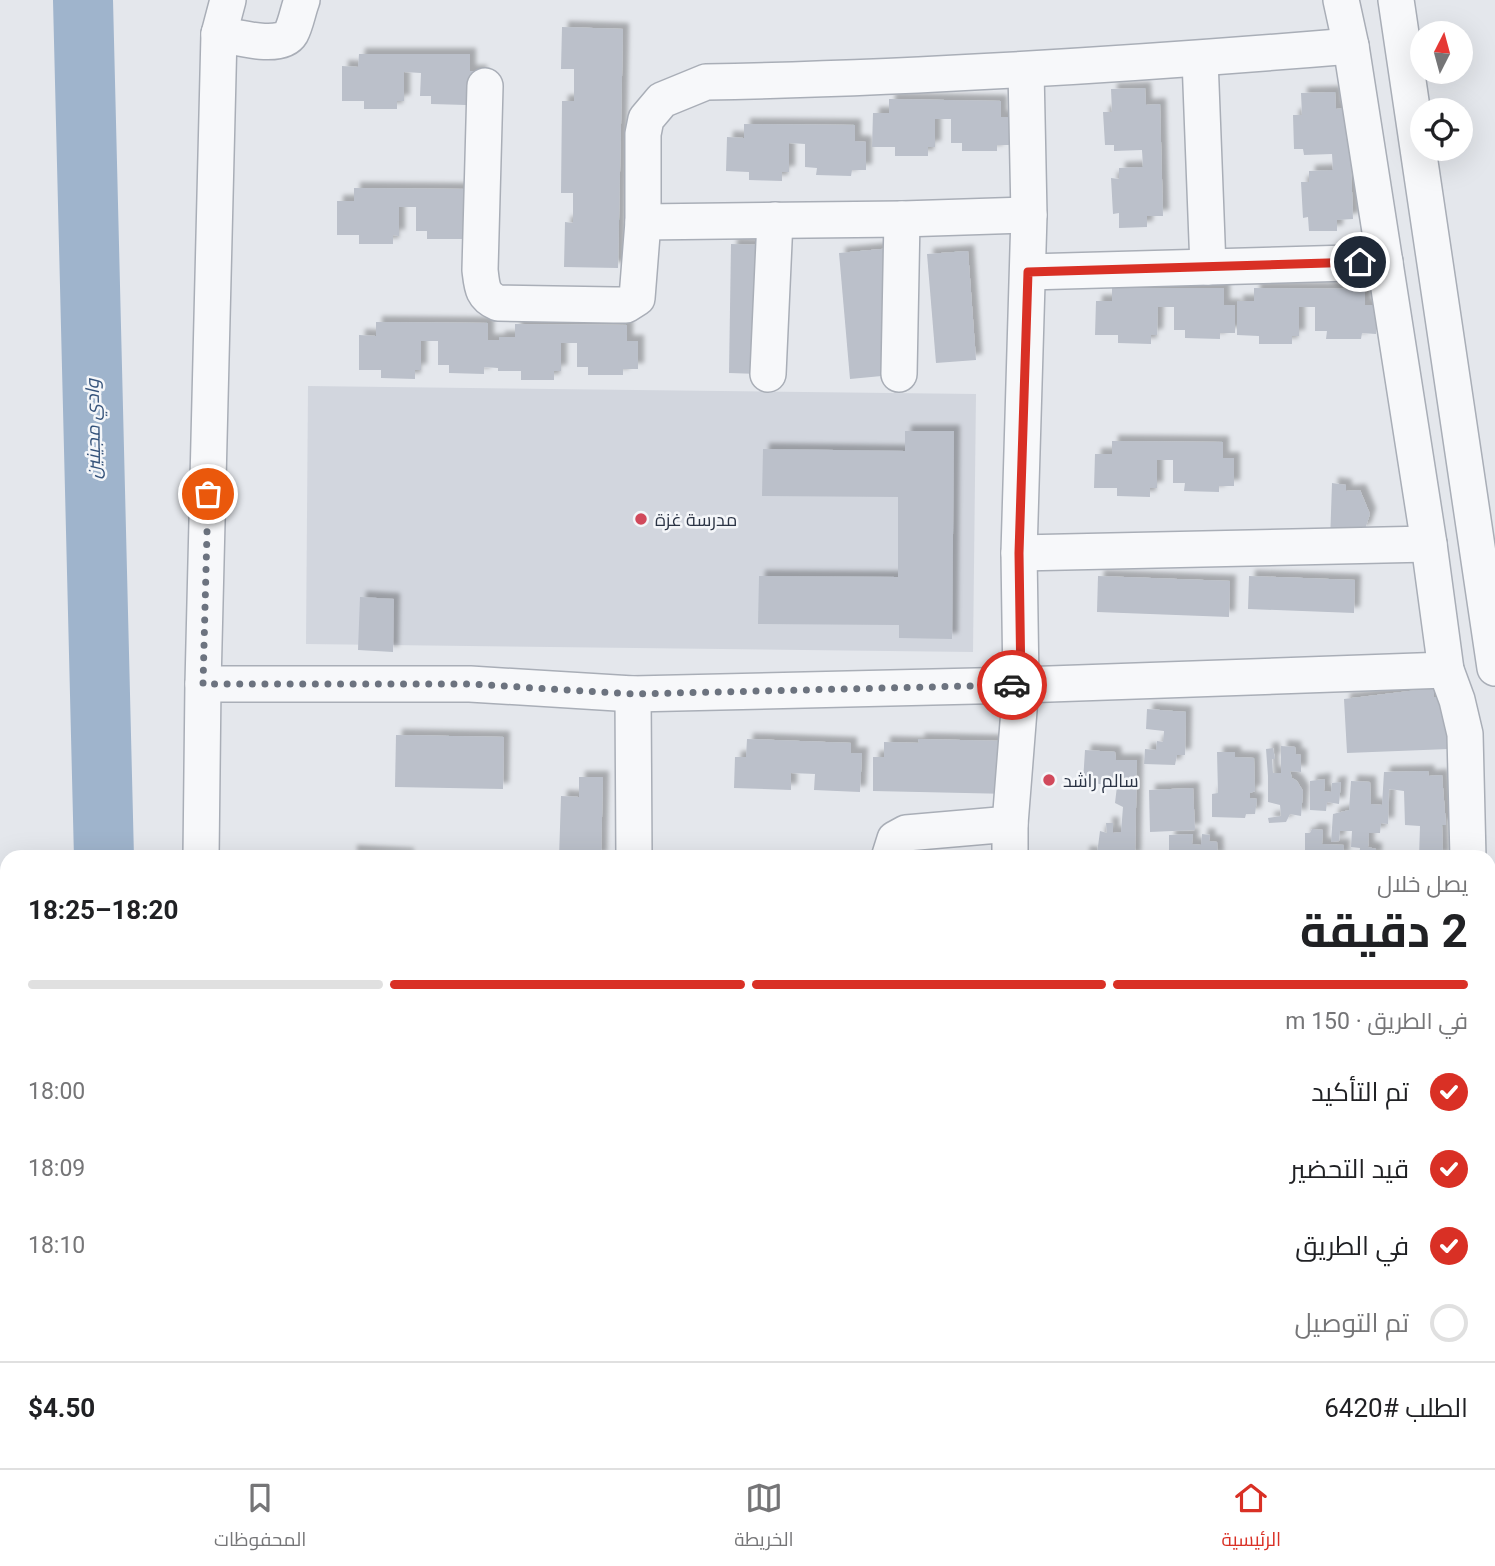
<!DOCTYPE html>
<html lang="ar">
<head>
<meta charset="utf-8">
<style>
	:root { --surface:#fff; --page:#f6f6f6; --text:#202124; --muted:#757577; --line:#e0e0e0; --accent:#d93025 }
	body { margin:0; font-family:Roboto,Cairo,sans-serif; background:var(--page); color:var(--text); direction:rtl; height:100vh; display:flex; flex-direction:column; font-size:26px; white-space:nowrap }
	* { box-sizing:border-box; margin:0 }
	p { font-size:23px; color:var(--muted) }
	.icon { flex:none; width:38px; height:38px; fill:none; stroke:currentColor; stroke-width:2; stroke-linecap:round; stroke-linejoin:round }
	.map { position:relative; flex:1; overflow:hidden; direction:ltr }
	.panel { position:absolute; left:0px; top:850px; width:1496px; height:618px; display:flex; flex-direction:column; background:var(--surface); border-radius:21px 21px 0 0; box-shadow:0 7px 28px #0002; direction:rtl }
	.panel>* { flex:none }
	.needle { width:46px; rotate:6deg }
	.buttons { position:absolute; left:1410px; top:21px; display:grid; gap:14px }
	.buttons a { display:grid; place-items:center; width:63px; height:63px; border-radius:50%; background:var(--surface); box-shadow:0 7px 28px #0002; font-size:35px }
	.pin { position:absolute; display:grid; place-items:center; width:60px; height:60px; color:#fff; margin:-30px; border:4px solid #fff; border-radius:50%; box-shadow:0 2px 7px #0007 }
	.courier { position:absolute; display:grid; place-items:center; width:70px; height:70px; margin:-35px; border:5px solid #d93025; border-radius:50%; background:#fff; color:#222; box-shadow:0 2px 9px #0007 }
	.headline em { font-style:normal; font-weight:700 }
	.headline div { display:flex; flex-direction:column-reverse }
	.headline { display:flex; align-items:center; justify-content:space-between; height:119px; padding:0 28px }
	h1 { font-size:46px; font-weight:700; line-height:52px }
	.bar { display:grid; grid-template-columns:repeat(4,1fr); gap:10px 7px; align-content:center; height:84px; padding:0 28px }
	.bar i { height:9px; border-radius:5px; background:var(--line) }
	.bar .on { background:var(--accent) }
	.bar p { grid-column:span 4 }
	.line { display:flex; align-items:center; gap:18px; padding:0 28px; border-top:2px solid var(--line) }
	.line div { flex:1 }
	ol { padding:0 28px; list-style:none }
	li { display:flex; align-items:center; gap:21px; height:77px }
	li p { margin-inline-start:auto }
	li .icon { padding:7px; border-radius:50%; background:var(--accent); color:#fff; stroke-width:4 }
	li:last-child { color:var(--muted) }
	li i { width:38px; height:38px; border:4px solid var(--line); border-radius:50% }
	.tabs { display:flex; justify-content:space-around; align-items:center; height:98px; border-top:2px solid var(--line); background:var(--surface); font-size:19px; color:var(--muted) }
	.tabs a { display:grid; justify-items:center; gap:4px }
	.tabs .on { color:var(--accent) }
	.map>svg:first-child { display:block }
	.built { fill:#d2d6de }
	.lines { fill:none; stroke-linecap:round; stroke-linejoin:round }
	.river { stroke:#9fb4cc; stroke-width:60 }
	.building { fill:#bbc0ca; filter:url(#shadow) }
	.minor-casing { stroke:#a9aeb7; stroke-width:38 }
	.minor { stroke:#f7f8fa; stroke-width:35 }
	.done { stroke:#6c737f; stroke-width:7; stroke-dasharray:0 12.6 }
	.route { stroke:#d93025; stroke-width:9 }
	.poi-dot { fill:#d1495b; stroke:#f4f6f9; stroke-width:2.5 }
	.labels { text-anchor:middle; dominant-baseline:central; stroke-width:5; stroke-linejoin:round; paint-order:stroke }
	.poi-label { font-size:18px; fill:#2b3445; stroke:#f4f6f9; text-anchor:start }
	.water-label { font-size:19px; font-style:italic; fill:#34527a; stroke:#f4f6f9 }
</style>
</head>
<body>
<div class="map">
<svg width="1495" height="1468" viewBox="0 0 1495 1468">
	<defs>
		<filter id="shadow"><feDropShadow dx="6" dy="-6" stdDeviation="2" flood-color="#0004"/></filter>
	</defs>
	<rect width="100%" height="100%" fill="#e4e7ec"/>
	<!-- built -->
	<polygon class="built" points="308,386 976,394 973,652 306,644"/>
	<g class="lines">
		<!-- river -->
		<g class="river">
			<polyline points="83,0 104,858"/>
			<polyline points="98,1468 98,1461"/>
		</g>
	</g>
	<!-- building -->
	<g class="building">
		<polygon points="562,27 623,29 618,268 564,267 565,222 573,223 573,193 561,193 562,101 574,101 574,69 561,69"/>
		<polygon points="359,54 470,54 470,71 481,71 481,99 466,99 466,105 431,104 431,96 420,96 421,73 404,72 404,101 397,101 397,109 364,109 364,101 342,101 342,66 358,67"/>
		<polygon points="1145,88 1146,105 1160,104 1163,216 1147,216 1147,227 1119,228 1119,213 1113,214 1111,178 1119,179 1119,168 1143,167 1142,150 1114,151 1114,145 1105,145 1103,112 1112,112 1111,89"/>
		<polygon points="1335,92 1336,109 1349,108 1353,219 1337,220 1337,231 1309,231 1308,217 1303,218 1301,182 1309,182 1309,171 1333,170 1332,154 1304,155 1303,149 1294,149 1293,115 1302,115 1301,93"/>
		<polygon points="889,99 1001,101 1001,117 1012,117 1012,145 997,145 997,151 962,151 962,143 951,143 951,119 935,119 935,147 928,147 928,156 895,156 895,147 872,147 873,113 889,113"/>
		<polygon points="744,124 855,125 855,141 866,142 866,170 852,170 851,176 816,175 817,168 805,167 805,144 789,143 789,172 782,172 782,181 749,180 749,172 726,171 727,137 744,138"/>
		<polygon points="354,188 466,189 477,233 462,233 462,239 427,239 427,231 416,231 416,207 399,207 399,236 393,235 393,244 359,244 359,235 337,235 337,201 354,201"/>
		<polygon points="731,244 761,245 759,374 729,373"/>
		<polygon points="892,248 903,374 850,379 839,253"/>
		<polygon points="968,251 976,360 936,363 927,254"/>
		<polygon points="1112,288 1224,288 1224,305 1235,305 1235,333 1220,333 1220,339 1185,338 1185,330 1174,330 1174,307 1158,307 1157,335 1151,335 1151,344 1118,343 1118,335 1095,335 1096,301 1112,301"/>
		<polygon points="1254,288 1365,289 1365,305 1376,305 1376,334 1362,333 1361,339 1326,339 1327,331 1315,331 1315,307 1299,307 1299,336 1292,336 1292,344 1259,344 1259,336 1237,335 1237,301 1254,301"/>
		<polygon points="376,322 488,323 488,340 499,340 499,337 515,337 515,324 627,325 627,341 638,341 638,369 623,369 623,375 588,375 588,367 577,367 577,343 561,343 561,371 554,371 554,380 521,380 521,371 498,371 498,368 484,367 484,374 449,373 449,365 438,365 438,341 421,341 421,370 415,370 415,379 381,378 381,370 359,370 359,335 376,336"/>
		<polygon points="905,431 954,431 952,639 899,638 899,625 758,624 759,576 898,577 898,497 762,496 763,449 905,451"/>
		<polygon points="1112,441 1223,442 1223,458 1234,458 1234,486 1219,486 1219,492 1184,491 1185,483 1173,483 1173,460 1157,460 1157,488 1150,488 1150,497 1117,496 1117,488 1094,488 1095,454 1112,454"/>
		<polygon points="1332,483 1346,485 1346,491 1360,490 1370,514 1365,529 1330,542"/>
		<polygon points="1098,576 1230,581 1229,617 1097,612"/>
		<polygon points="1249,576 1355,580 1354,613 1248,609"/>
		<polygon points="360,597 394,599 393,652 358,650"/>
		<polygon points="1434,688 1434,697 1444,697 1444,722 1449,723 1449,749 1347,753 1344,699"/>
		<polygon points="1147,709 1186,712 1185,755 1177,755 1175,765 1144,764 1145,749 1156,750 1157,741 1163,742 1164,731 1146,729"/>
		<polygon points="396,735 504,737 503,789 395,787"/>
		<polygon points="747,739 851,743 851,753 862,753 860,792 814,790 815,774 791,773 791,790 734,788 735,757 746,757"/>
		<polygon points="918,739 1004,741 1011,794 873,791 873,757 884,757 884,742 919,743"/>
		<polygon points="1281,746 1295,747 1296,754 1301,755 1301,772 1290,771 1292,778 1297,781 1303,791 1301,816 1290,814 1286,822 1269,823 1268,818 1281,816 1280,805 1268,802 1268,776 1266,749 1273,748 1275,759 1272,759 1273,773 1281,773"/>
		<polygon points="1085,750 1115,752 1116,760 1137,760 1135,858 1083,858 1084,852 1097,854 1100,831 1107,833 1106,823 1113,823 1113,833 1121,832 1123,807 1115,803 1117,786 1083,782"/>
		<polygon points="1217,752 1235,752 1235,757 1254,758 1255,791 1250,793 1250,798 1257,799 1255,814 1246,814 1245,818 1212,817 1212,794 1218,793"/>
		<polygon points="1428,771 1429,776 1442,775 1446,825 1442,825 1443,858 1419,858 1420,826 1405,825 1404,791 1389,789 1388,824 1381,823 1380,833 1369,833 1368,847 1376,849 1376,858 1359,858 1360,848 1351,847 1352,831 1340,831 1339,841 1331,842 1333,814 1349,810 1351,781 1370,782 1371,804 1382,805 1384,772"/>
		<polygon points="579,777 603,777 601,858 559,858 561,796 579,797"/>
		<polygon points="1325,779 1324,791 1331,792 1332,783 1341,782 1339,804 1327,802 1326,811 1310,810 1310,781"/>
		<polygon points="1193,788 1195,830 1150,832 1149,790"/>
		<polygon points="1312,829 1323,830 1322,844 1344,845 1343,858 1305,858 1305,833 1310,833"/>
		<polygon points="1193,834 1192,844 1201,845 1202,834 1210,835 1209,841 1217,842 1218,858 1169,858 1169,835"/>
		<polygon points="351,851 408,854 408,858 351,858"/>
		<polygon points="338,1461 388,1461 388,1466 338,1463"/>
		<polygon points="406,1461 457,1461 456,1467 406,1464"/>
		<polygon points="469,1461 517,1461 516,1468 468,1468"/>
		<polygon points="548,1461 601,1461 601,1468 547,1468"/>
		<polygon points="715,1461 733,1461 733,1468 716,1468"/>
		<rect x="866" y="1461" width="33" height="7"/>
		<polygon points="907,1461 932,1461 932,1465 908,1466"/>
	</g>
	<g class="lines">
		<defs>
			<g id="minor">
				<polyline points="1341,0 1351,46 1429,544 1446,670 1457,700 1465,734 1468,858"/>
				<polyline points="1396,0 1495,668"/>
				<path d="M219,34C236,37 281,50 291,33C296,24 298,10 302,0"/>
				<polyline points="1200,59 1208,267"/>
				<path d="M485,86L480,270C482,287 482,296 498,303L614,305H626L637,298L643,222V134L646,119L662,100L706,82C921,78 1136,64 1351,46"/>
				<polyline points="643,222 902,219 1029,215"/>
				<polyline points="1028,272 1385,262"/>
				<polyline points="768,374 775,220"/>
				<polyline points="899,374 902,219"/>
				<polyline points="1019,553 1429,544"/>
				<polyline points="203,684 470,684 633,694 1021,685 1446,670"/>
				<polyline points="633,694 634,858"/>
				<polyline points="201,858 203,684 219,34 228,0"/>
				<polyline points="889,858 895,839 906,833 1010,824"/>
				<polyline points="1010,858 1010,824 1021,685 1019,553 1029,215 1026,70"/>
				<polyline points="1489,1239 1495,1238"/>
				<polyline points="1489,1316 1495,1406"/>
				<polyline points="1161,1461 1214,1468"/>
				<polyline points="194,1468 194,1461"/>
				<polyline points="635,1468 635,1461"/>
				<polyline points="779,1468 783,1461"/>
				<polyline points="1091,1468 1110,1461"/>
			</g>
		</defs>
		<!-- minor casing -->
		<use href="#minor" class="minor-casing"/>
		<!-- minor -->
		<use href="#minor" class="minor"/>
	</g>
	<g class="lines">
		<!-- done -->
		<polyline class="done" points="208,494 203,684 470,684 633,694 1012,685"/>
		<!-- route -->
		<polyline class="route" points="1012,685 1021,685 1019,553 1028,272 1360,262"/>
	</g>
	<!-- markers -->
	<g class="poi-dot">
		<circle cx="641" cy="519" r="7"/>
		<circle cx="1049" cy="780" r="7"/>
	</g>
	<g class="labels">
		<!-- poi labels -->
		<g class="poi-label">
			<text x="655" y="519">مدرسة غزة</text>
			<text x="1063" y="780">سالم راشد</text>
		</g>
		<!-- water labels -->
		<g class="water-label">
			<text transform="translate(93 429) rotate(-91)">وادي مجينين</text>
		</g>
	</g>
</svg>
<div class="buttons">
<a><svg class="needle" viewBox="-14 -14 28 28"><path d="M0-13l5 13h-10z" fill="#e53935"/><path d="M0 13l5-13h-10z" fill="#757577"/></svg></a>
<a><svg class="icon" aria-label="locate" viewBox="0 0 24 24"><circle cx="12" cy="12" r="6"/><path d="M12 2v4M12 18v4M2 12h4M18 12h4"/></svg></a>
</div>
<div class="pin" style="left:208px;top:494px;background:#ea580c"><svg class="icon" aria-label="bag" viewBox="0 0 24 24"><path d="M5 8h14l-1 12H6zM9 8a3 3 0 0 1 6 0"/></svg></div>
<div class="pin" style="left:1360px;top:262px;background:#1f2937"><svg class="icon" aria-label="home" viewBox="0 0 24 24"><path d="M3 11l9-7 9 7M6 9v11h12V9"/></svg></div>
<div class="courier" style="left:1012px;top:685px"><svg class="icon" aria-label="car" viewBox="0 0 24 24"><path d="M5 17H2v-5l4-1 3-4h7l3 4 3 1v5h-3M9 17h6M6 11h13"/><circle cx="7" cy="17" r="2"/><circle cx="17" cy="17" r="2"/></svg></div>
<section class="panel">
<div class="headline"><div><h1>2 دقيقة</h1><p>يصل خلال</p></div><em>18:20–18:25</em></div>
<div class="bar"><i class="on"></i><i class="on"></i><i class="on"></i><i></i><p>في الطريق · 150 m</p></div>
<ol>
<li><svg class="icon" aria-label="check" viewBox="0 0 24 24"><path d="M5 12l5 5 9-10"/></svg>تم التأكيد<p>18:00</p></li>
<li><svg class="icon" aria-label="check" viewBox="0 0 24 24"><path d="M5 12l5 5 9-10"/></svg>قيد التحضير<p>18:09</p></li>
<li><svg class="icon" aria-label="check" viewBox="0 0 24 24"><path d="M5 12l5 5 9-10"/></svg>في الطريق<p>18:10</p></li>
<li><i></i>تم التوصيل</li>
</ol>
<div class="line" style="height:91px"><div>الطلب #6420</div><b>$4.50</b></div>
</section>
</div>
<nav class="tabs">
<a class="on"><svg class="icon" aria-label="home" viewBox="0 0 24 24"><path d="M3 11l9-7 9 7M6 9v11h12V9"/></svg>الرئيسية</a>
<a><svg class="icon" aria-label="map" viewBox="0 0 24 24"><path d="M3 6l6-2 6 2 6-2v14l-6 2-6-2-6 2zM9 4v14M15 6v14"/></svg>الخريطة</a>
<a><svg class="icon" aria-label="saved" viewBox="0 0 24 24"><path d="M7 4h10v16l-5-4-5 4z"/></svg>المحفوظات</a>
</nav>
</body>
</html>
